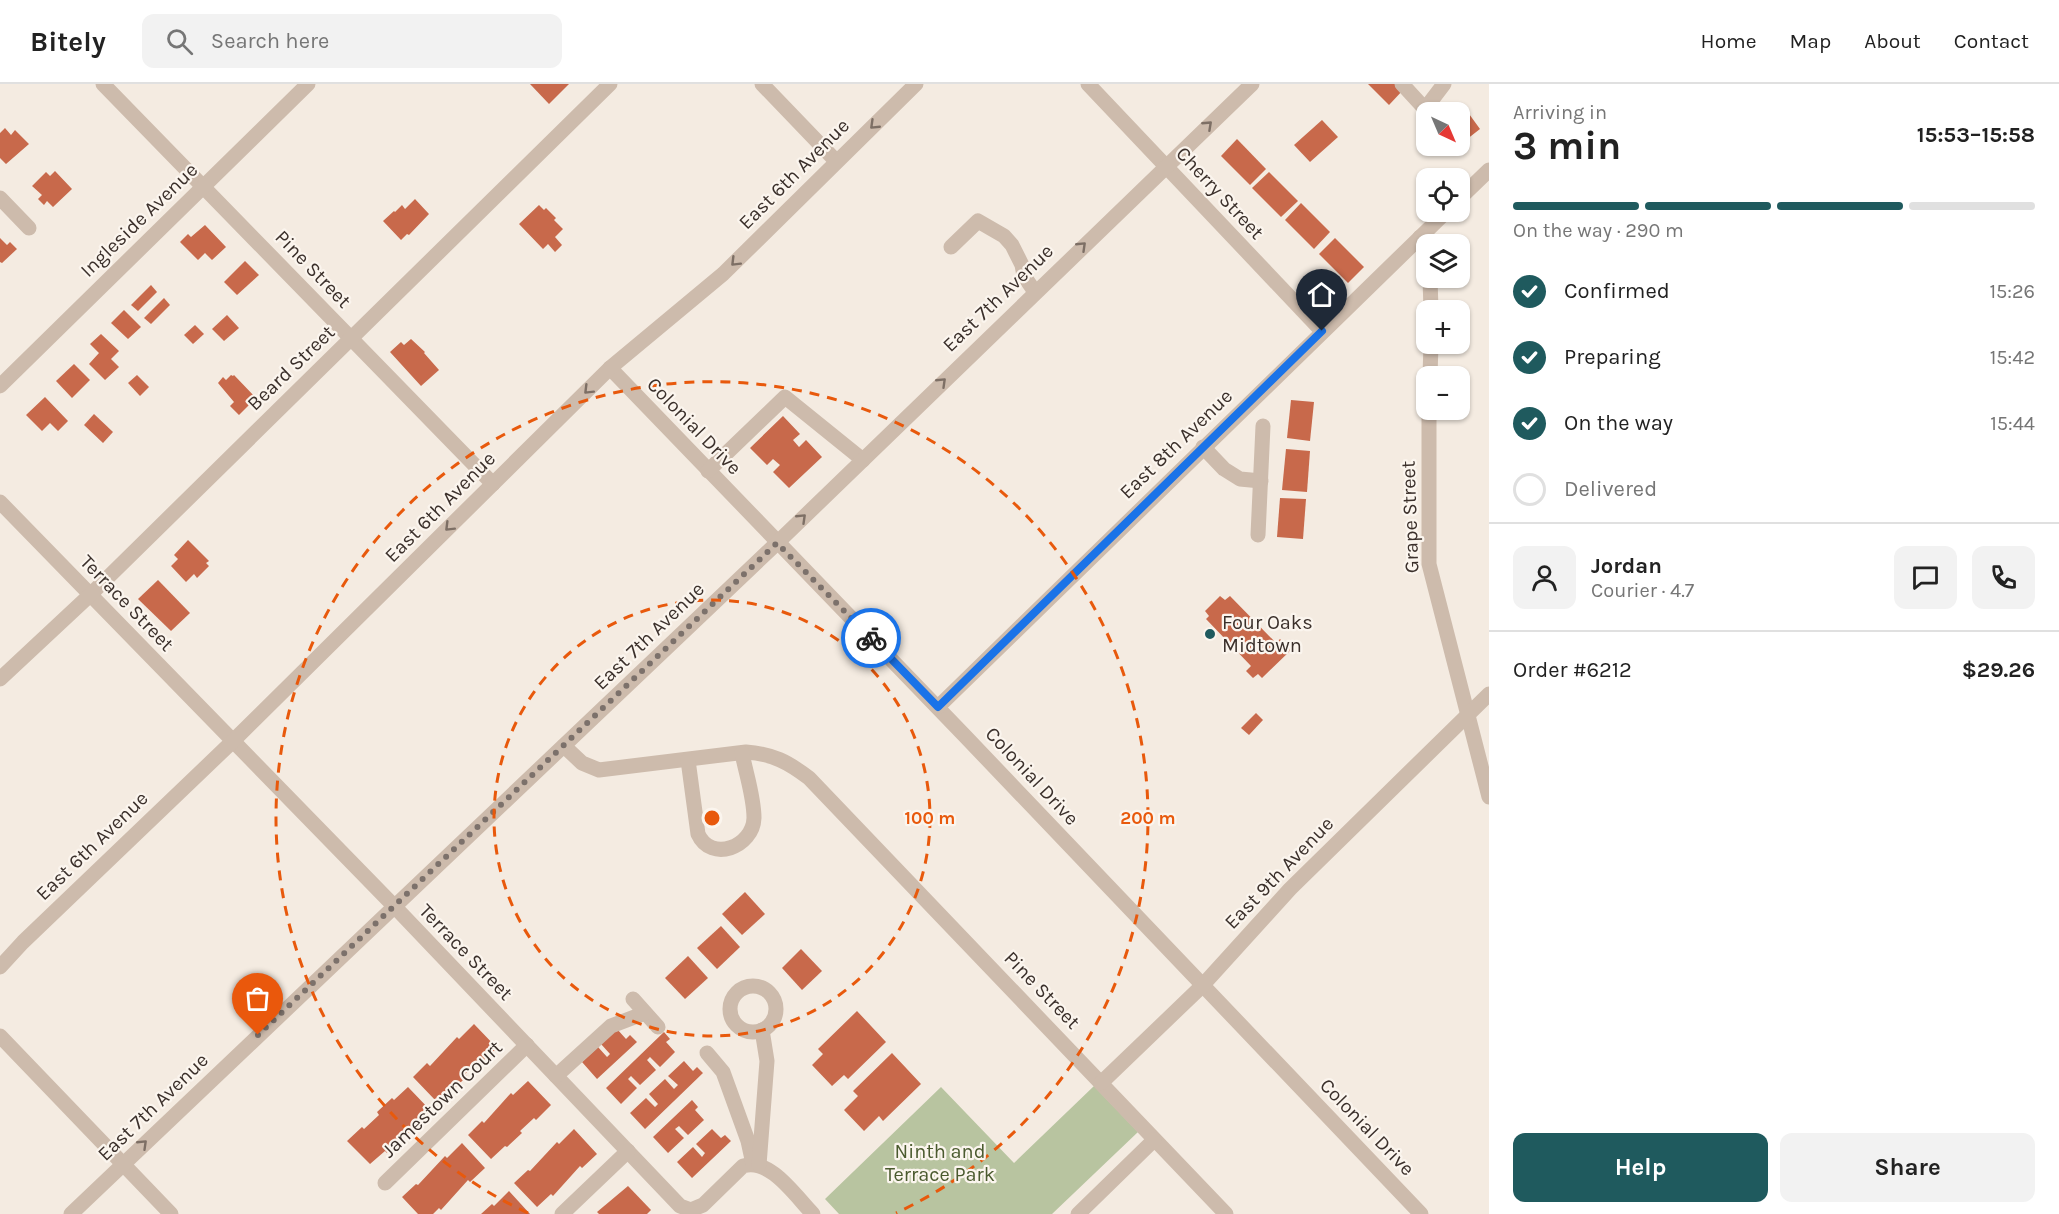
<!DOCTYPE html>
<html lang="en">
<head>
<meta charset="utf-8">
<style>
	:root { --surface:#fff; --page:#f2f2f2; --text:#222; --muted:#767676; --line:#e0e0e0; --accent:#1f5a5e }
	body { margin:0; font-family:Karla,sans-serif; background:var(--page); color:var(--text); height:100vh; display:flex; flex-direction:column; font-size:22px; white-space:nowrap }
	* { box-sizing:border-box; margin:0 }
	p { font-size:20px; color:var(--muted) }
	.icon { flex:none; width:33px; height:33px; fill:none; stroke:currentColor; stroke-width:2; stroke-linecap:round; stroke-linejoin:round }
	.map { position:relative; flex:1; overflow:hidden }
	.drawer { display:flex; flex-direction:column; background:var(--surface); width:570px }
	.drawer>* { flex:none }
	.needle { width:39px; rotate:136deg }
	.tools { position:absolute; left:1416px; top:18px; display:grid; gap:12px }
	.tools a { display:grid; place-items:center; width:54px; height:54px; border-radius:12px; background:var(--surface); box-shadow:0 2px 4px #0004; font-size:30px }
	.pin { position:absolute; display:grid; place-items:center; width:51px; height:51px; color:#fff; margin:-62px -26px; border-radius:50% 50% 50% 0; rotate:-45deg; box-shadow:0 0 6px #0007 }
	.pin .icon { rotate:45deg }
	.courier { position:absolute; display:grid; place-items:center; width:60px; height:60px; margin:-30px; border:4px solid #1a73e8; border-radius:50%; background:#fff; color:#222; box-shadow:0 2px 8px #0007 }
	.overview em { font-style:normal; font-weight:700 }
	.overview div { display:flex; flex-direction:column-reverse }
	.overview { display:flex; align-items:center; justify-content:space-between; height:102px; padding:0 24px }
	h1 { font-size:39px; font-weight:700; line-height:45px }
	.bar { display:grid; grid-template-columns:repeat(4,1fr); gap:9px 6px; align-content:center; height:72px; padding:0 24px }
	.bar i { height:8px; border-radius:4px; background:var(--line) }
	.bar .active { background:var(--accent) }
	.bar p { grid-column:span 4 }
	.line { display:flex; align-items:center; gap:15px; padding:0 24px; border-top:2px solid var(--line) }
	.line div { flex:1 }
	.round { display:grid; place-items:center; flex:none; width:63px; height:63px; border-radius:12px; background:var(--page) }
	ol { padding:0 24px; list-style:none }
	li { display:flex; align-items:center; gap:18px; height:66px }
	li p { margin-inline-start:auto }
	li .icon { padding:6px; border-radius:50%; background:var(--accent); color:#fff; stroke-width:4 }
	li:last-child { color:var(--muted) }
	li i { width:33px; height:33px; border:3px solid var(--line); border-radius:50% }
	.primary-button { display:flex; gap:12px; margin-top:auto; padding:12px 24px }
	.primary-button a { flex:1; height:69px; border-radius:12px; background:var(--accent); color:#fff; font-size:24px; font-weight:700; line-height:69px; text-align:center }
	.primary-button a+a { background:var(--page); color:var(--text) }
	header { display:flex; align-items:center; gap:36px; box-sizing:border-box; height:84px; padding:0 30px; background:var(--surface); border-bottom:2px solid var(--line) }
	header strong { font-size:28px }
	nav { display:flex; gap:33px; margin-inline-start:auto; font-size:21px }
	.search { width:420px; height:54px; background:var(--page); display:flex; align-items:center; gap:15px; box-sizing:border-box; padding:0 21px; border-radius:12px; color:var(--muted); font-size:22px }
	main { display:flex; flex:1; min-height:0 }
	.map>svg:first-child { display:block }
	.park { fill:#b8c4a0 }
	.building { fill:#c8694b }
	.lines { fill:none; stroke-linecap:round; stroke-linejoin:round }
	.minor { stroke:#cdbbac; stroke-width:15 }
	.oneway { stroke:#7d6f65 }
	.done { stroke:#7c716b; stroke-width:6; stroke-dasharray:0 10.8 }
	.route { stroke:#1a73e8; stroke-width:8 }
	.ring { fill:none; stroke:#e8590c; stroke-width:3; stroke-dasharray:10 8 }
	.poi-dot { fill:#1f5a5e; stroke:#fbf5ee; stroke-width:2 }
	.labels { text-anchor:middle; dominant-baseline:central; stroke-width:4.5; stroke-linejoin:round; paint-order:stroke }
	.street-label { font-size:20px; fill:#3b302b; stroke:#fbf5ee }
	.poi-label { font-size:20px; fill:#3b302b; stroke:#fbf5ee; text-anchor:start }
	.park-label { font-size:20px; fill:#4a5a2e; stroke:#fbf5ee }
	.centre { fill:#e8590c; stroke:#fbf5ee; stroke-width:3 }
	.ring-label { font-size:18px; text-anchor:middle; font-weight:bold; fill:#e8590c; stroke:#fbf5ee; stroke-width:4.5; stroke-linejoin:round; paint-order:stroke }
</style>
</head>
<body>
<header>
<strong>Bitely</strong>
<div class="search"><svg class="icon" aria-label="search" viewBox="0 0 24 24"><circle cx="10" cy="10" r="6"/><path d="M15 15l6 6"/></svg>Search here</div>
<nav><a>Home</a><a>Map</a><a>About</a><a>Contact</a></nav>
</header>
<main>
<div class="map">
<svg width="1489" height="1130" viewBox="0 0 1489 1130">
	<rect width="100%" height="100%" fill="#f4ebe1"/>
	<!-- park -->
	<polygon class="park" points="1094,1002 1138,1048 1052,1130 839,1130 825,1115 941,1003 1014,1079"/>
	<!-- building -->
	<g class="building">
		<polygon points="530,0 569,0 549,20"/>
		<polygon points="1368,0 1399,0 1404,5 1389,21"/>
		<polygon points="1464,23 1480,45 1462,59 1460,55 1460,28 1457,28"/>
		<polygon points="1322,36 1338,53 1310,78 1294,61"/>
		<polygon points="5,44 11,51 15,46 29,60 6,80 0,74 0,49"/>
		<polygon points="1237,55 1266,85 1250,101 1221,72"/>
		<polygon points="55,87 72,105 53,123 47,117 44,121 38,115 42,111 32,102 46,88 50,92"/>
		<polygon points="1269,88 1298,117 1281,133 1252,104"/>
		<polygon points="415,115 429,130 409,151 407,150 401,156 383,137 394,127 395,128 402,121 405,125"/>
		<polygon points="1301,119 1330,148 1314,165 1285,136"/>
		<polygon points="539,121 544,126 546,124 556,134 554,136 563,145 555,153 562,161 555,168 548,160 543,165 519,140"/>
		<polygon points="205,141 226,163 212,176 205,169 198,176 180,158 188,150 191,153"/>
		<polygon points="0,154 7,161 10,158 17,165 2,179 0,178"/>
		<polygon points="1335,154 1364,183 1348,199 1319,170"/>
		<polygon points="245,177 259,191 237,211 224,198"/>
		<polygon points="151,201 157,208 138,227 131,221"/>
		<polygon points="164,214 170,221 151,240 144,234"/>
		<polygon points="124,226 141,243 128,255 111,239"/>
		<polygon points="227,231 239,244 224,257 212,245"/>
		<polygon points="195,241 204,250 193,260 184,251"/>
		<polygon points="101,250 119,267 111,275 119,283 105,296 89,280 99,269 90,260"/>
		<polygon points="411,255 425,268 424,269 439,286 421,302 390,268 401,258 404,261"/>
		<polygon points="74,280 90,296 72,314 56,297"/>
		<polygon points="137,291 149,303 140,312 128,299"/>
		<polygon points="231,291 233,292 234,291 256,314 239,331 230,322 234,318 218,299 223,293 226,296"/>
		<polygon points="45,313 68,337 58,347 50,339 42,347 26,331"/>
		<polygon points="1291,316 1314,318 1310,357 1287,354"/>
		<polygon points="94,330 113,348 103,359 84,341"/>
		<polygon points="783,332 800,350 793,356 799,363 806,356 822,373 789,404 773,388 780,381 773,375 767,381 750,364"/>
		<polygon points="1286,365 1310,367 1307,408 1282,406"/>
		<polygon points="1280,414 1306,415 1303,455 1277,453"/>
		<polygon points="188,456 209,477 206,479 209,482 197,494 194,490 186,498 171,482 178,475 174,471"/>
		<polygon points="158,496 190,529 171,547 138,515"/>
		<polygon points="1220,512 1225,516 1230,512 1276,559 1280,555 1291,566 1262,594 1258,590 1253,594 1246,587 1251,582 1206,535 1209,532 1205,527"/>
		<polygon points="1256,629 1263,636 1249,651 1241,644"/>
		<polygon points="745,808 765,830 742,851 722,830"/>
		<polygon points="721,842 740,863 717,885 697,864"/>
		<polygon points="801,865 822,887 802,906 782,884"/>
		<polygon points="688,872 708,894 685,915 665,894"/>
		<polygon points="857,927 886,958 848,995 844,991 832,1002 812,981 823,970 818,965"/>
		<polygon points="474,940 497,964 482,978 480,976 465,990 467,992 453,1006 451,1003 436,1017 413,993 427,979 430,982 457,953 459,955"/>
		<polygon points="617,945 626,955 630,951 637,958 597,995 582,978 598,963 607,973 610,970 601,960"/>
		<polygon points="664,948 670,955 666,958 675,968 660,983 650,973 647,976 656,986 640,1001 631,992 628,995 637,1004 621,1020 606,1004"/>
		<polygon points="892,969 921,1000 883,1037 879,1032 864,1047 844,1026 858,1012 853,1007"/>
		<polygon points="684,977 693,987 697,983 703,989 645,1045 630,1029 646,1014 655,1023 658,1020 649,1010 665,995 674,1005 678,1001 668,992"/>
		<polygon points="528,997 551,1021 536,1036 534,1034 520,1047 522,1049 507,1063 505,1062 491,1075 468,1051 482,1037 484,1039 511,1009 513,1011"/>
		<polygon points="408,1003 431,1027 400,1053 402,1055 387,1069 385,1067 370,1080 347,1057 362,1043 364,1045 379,1031 377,1028 392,1014 394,1016"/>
		<polygon points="692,1016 698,1023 695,1026 704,1036 688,1051 679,1042 675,1045 684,1054 668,1069 653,1053"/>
		<polygon points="574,1045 597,1070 582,1084 580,1082 553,1112 551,1110 537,1123 514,1099 528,1086 530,1087 557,1058 559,1060"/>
		<polygon points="712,1045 721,1054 725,1051 731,1057 692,1094 677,1078 693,1063 702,1073 705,1069 696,1060"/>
		<polygon points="462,1059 485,1084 470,1098 468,1096 441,1126 439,1124 433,1130 418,1130 402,1113 416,1100 418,1101 445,1072 447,1074"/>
		<polygon points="628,1102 651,1126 647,1130 599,1130 597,1128"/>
		<polygon points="509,1107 530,1130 481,1130 492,1120 494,1122"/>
	</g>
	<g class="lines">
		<!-- minor -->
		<g class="minor">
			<polyline points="103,0 493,400"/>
			<polyline points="762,0 836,77"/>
			<polyline points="1088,0 1322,247"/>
			<polyline points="1402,0 1425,25 1444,0"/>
			<polyline points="0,114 29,144"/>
			<polyline points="1460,114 1489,86"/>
			<polyline points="1420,153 1426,170"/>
			<polyline points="951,163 978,137 1004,152 1012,161 1022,181 1024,192 1035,208"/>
			<polyline points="1430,194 1431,226"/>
			<polyline points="610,284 964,651 1421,1130"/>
			<polyline points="1430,292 1431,260"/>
			<polyline points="0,302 308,0"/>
			<polyline points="1429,326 1429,480 1489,713"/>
			<polyline points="1203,363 1224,385 1240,395 1261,397"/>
			<polyline points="708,387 785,313 863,376"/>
			<path d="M0,418L394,822L680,1122L691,1126L703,1121L743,1082C770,1073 796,1113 813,1130"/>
			<polyline points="1258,451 1263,342"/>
			<polyline points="0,595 90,511 610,0"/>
			<polyline points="938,623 1446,128"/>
			<path d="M564,662L582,679L599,686L746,668C773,670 788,678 809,694L1226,1130"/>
			<path d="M688,676L698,750C711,779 753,763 754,734C754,713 746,690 742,669"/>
			<polyline points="0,883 23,858 233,657 610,284 723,190 916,0"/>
			<circle cx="753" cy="925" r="23"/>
			<polyline points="633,915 658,943"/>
			<polyline points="0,952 171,1130"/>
			<polyline points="707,969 723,988 748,1057 753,1080"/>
			<polyline points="556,992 611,942 645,929"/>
			<polyline points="1101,999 1202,902 1290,805 1489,610"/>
			<polyline points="759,1081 767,977 762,946"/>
			<polyline points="385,1099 527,961"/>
			<polyline points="71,1130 777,459 1252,0"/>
			<polyline points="562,1130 628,1067"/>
			<polyline points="1078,1130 1154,1056"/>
		</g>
	</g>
	<!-- one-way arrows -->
	<defs><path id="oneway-chevron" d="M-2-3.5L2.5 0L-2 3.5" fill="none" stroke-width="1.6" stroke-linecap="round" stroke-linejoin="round" transform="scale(1.5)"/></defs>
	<g class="oneway">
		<use href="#oneway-chevron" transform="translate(874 41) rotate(136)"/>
		<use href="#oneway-chevron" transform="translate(1208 41) rotate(-43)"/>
		<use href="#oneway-chevron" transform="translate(1082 162) rotate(-44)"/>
		<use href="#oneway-chevron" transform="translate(735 178) rotate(135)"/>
		<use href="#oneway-chevron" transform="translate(942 298) rotate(-44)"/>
		<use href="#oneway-chevron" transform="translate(588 306) rotate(135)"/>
		<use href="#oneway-chevron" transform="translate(802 434) rotate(-44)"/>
		<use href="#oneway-chevron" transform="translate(449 443) rotate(135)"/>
		<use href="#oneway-chevron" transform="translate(143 1060) rotate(-44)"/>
	</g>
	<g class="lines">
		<!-- done -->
		<polyline class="done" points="258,951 777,459 871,554"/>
		<!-- route -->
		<polyline class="route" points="871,554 938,623 1322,247"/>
	</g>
	<!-- distance rings -->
	<g class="ring">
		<circle cx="712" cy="734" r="218"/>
		<path d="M528 1129A436 436 0 1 1 896 1129"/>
	</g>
	<!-- markers -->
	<circle class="poi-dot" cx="1210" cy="550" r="6"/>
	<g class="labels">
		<!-- street labels -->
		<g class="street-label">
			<text transform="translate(794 90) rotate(-45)">East 6th Avenue</text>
			<text transform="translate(1220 109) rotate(47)">Cherry Street</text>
			<text transform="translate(139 136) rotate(-44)">Ingleside Avenue</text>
			<text transform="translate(313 185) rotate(46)">Pine Street</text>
			<text transform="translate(998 214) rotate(-44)">East 7th Avenue</text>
			<text transform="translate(291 284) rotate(-44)">Beard Street</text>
			<text transform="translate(694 342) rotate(46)">Colonial Drive</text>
			<text transform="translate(1176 360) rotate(-44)">East 8th Avenue</text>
			<text transform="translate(440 423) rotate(-45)">East 6th Avenue</text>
			<text transform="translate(1410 433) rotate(-92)">Grape Street</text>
			<text transform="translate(127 519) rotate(46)">Terrace Street</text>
			<text transform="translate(649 552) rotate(-44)">East 7th Avenue</text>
			<text transform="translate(1032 692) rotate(47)">Colonial Drive</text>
			<text transform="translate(92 762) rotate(-44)">East 6th Avenue</text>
			<text transform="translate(1279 789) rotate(-46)">East 9th Avenue</text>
			<text transform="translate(466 868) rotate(46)">Terrace Street</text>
			<text transform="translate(1042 906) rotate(46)">Pine Street</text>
			<text transform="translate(442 1015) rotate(-44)">Jamestown Court</text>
			<text transform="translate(153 1023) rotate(-44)">East 7th Avenue</text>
			<text transform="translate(1367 1043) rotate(46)">Colonial Drive</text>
		</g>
		<!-- poi labels -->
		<g class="poi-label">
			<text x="1222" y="538">Four Oaks<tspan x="1222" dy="23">Midtown</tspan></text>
		</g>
		<!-- park labels -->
		<g class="park-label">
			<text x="940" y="1067">Ninth and<tspan x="940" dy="23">Terrace Park</tspan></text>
		</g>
	</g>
	<circle cx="712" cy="734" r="9" class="centre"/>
	<g class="ring-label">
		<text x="930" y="740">100 m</text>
		<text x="1148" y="740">200 m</text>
	</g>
</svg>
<div class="tools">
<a><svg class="needle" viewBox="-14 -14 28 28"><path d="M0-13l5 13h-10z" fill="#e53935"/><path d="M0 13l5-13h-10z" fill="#767676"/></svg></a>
<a><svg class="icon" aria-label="locate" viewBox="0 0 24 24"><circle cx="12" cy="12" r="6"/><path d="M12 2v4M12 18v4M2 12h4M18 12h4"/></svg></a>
<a><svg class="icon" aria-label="layers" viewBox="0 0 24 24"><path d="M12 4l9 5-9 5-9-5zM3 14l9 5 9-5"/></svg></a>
<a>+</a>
<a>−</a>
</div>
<div class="pin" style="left:258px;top:951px;background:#ea580c"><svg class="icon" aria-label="bag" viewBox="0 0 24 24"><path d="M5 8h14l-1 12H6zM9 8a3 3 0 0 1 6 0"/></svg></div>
<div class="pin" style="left:1322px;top:247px;background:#1f2937"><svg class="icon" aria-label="home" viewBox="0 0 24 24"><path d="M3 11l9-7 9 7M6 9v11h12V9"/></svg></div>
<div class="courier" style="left:871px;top:554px"><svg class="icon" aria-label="bike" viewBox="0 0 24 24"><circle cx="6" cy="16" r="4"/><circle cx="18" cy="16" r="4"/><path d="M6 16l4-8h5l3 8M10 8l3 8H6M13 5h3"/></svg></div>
</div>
<section class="drawer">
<div class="overview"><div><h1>3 min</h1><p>Arriving in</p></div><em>15:53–15:58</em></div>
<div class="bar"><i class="active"></i><i class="active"></i><i class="active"></i><i></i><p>On the way · 290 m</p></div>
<ol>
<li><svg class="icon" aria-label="check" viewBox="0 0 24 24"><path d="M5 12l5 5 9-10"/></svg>Confirmed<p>15:26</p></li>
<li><svg class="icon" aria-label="check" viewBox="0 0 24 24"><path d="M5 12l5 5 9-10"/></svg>Preparing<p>15:42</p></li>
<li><svg class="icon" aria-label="check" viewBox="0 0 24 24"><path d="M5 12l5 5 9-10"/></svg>On the way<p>15:44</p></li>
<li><i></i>Delivered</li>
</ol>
<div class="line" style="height:108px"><a class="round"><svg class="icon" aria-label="person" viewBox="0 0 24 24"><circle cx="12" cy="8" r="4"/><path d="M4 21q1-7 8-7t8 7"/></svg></a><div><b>Jordan</b><p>Courier · 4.7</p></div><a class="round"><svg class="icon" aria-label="chat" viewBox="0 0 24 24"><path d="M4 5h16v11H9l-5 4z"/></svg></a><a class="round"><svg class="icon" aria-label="phone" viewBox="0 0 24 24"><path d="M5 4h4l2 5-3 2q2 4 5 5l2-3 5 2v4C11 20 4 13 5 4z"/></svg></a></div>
<div class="line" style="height:78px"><div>Order #6212</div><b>$29.26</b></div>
<div class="primary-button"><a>Help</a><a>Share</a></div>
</section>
</main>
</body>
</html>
